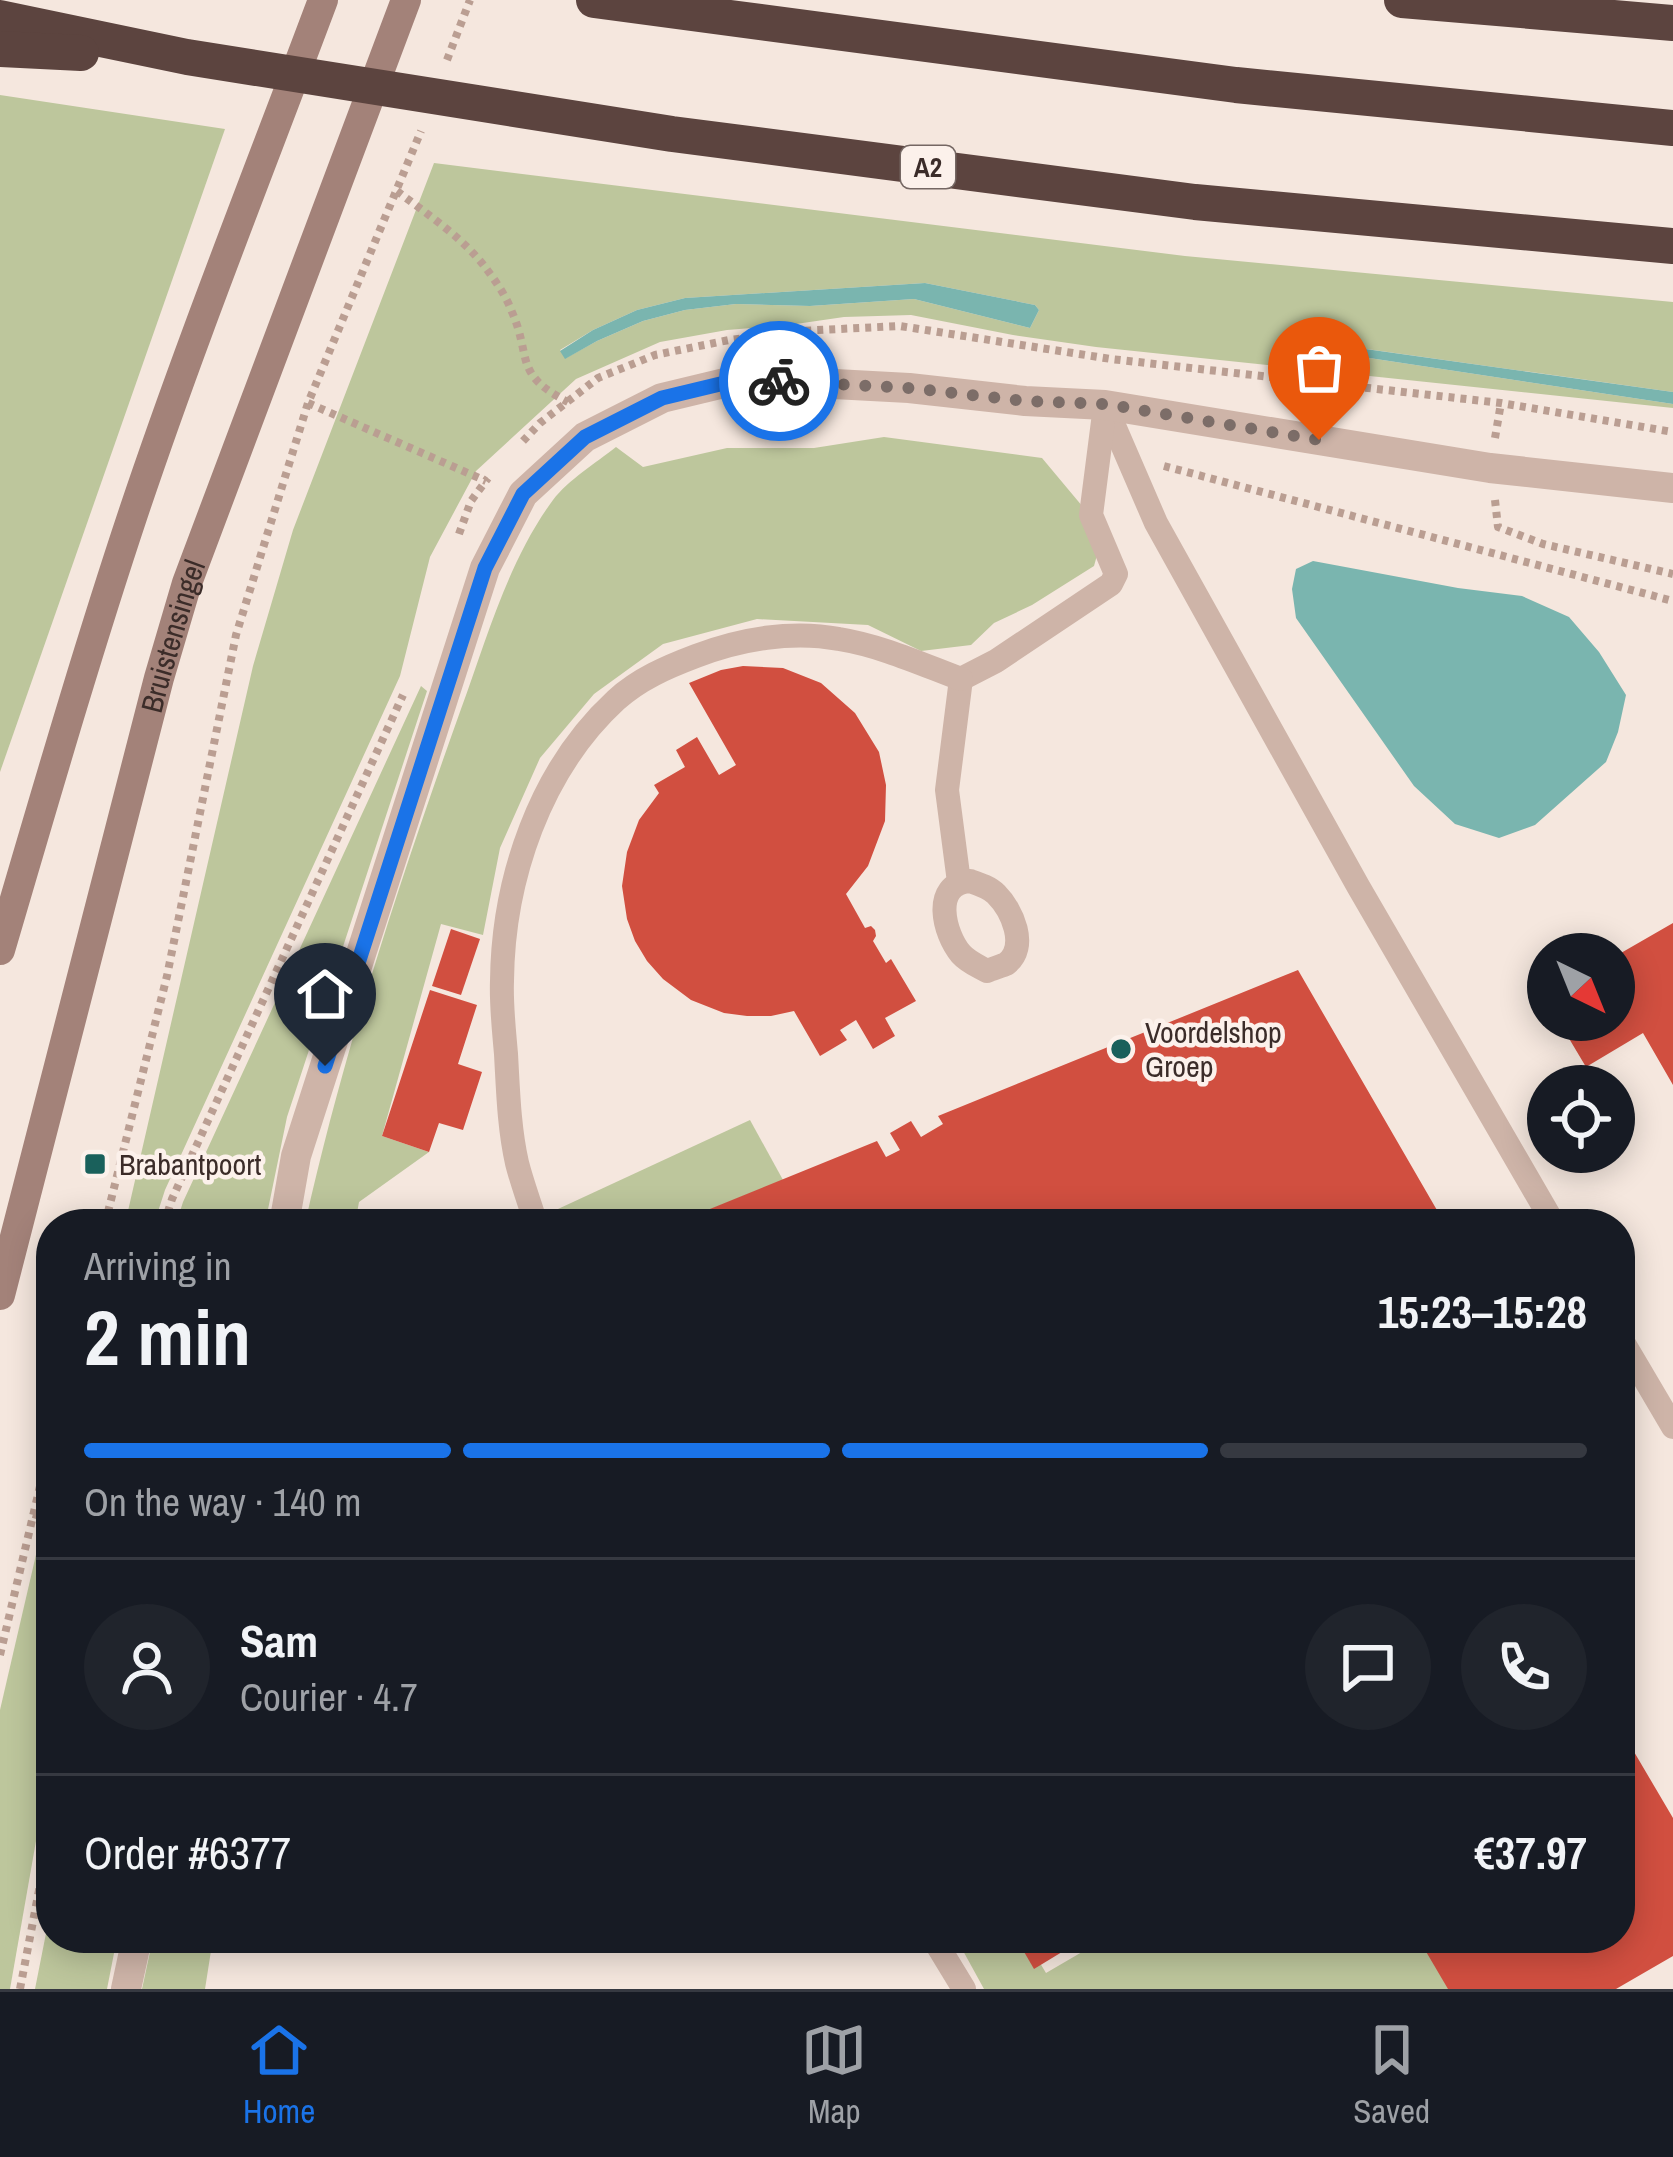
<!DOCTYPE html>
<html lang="en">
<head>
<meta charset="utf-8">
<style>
	:root { --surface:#171b24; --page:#20242c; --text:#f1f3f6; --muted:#9ea1a6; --line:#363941; --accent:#1a73e8 }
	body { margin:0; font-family:"Archivo Narrow",sans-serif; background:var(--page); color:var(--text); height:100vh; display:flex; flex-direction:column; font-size:45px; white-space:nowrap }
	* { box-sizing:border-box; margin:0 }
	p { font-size:39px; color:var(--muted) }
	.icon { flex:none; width:66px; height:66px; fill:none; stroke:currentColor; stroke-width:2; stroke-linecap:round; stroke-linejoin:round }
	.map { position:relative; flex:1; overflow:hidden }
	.panel { position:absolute; left:36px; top:1209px; width:1599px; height:744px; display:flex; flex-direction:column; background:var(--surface); border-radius:48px; box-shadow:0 6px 30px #0003 }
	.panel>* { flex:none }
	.needle { width:78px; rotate:137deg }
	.buttons { position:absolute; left:1527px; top:933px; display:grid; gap:24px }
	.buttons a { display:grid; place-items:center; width:108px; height:108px; border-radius:50%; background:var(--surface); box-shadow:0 6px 30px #0003; font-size:60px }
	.pin { position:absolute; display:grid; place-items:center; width:102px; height:102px; color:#fff; margin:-123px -51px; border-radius:50% 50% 50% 0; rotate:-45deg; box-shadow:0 0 12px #0007 }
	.pin .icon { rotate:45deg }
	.courier { position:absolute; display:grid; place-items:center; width:120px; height:120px; margin:-60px; border:9px solid #1a73e8; border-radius:50%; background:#fff; color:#222; box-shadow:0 3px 15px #0007 }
	.overview em { font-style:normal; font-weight:800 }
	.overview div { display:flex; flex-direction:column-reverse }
	.overview { display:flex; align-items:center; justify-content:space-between; height:204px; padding:0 48px }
	h1 { font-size:78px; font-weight:800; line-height:90px }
	.bar { display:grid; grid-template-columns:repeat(4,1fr); gap:18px 12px; align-content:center; height:144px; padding:0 48px }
	.bar i { height:15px; border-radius:9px; background:var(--line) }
	.bar .active { background:var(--accent) }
	.bar p { grid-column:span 4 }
	.line { display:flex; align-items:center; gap:30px; padding:0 48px; border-top:3px solid var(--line) }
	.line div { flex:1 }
	.round { display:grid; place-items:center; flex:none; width:126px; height:126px; border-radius:63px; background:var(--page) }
	.dock { display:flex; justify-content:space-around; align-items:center; height:168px; border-top:3px solid var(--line); background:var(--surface); font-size:33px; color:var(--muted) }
	.dock a { display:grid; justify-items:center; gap:6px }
	.dock .active { color:var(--accent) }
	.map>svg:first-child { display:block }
	.green { fill:#bdc69c; fill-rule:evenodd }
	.water { fill:#7ab5af }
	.building { fill:#d14f40 }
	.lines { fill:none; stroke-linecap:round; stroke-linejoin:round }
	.path { stroke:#ba9e92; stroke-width:8; stroke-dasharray:6 6; stroke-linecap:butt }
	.lane { stroke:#ceb4a8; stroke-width:24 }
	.street { stroke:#ceb4a8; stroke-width:30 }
	.secondary { stroke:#a38279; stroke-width:30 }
	.highway { stroke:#5c443f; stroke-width:36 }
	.done { stroke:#7c6d68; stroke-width:12; stroke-dasharray:0 21.6 }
	.route { stroke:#1a73e8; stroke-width:15 }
	.poi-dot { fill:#1a605b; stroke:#fcf1eb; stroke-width:4.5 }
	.labels { text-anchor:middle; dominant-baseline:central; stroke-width:9; stroke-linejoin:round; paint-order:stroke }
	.shield { fill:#fcf1eb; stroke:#756763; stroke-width:3 }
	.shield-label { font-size:27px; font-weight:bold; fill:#3b2c29 }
	.street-label { font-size:30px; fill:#3b2c29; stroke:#fcf1eb }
	.poi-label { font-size:30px; fill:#3b2c29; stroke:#fcf1eb; text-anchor:start }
</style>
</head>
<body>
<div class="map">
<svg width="1673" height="1989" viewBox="0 0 1673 1989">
	<rect width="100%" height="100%" fill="#f5e7de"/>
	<!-- green -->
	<g class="green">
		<polygon points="0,95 225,129 0,772"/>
		<path d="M434,163L1185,256L1673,302V392L1338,345L1336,351L1343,354L1673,404V408L1096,347L1013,335L911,315L844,317L789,325L727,330L660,342L576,379L476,471L430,557L400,676L165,1190L154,1224H125L253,666L293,530ZM925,283L1035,305L1039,310L1030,328L914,299L810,306L736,304L685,310L643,321L597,341L566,358L560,350L593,330L637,310L685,298Z"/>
		<path d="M884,437L1042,458L1093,519L1101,541L1094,566L1032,605L994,623L971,645L921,651L868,625L757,619L663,644L594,694L540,758L500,848L483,935L441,924L382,1136L429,1152L359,1202L355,1224H305C344,1049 401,877 461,709C487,638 508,561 553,500C568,480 596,463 616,447L643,467L727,448H814Z"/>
		<polygon points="421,686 427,691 287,1117 265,1224 176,1224 183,1202"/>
		<polygon points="750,1120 783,1180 674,1224 550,1224 545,1215"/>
		<polygon points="51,1490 51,1727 36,1841 10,1989 0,1989 0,1710"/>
		<polygon points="51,1908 51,1938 117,1938 107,1989 35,1989"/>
		<polygon points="153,1938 213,1938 205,1989 142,1989"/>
		<polygon points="956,1938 1025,1938 1046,1973 1106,1938 1430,1938 1460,1989 984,1989"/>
	</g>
	<!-- water -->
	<g class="water">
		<polygon points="925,283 1035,305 1039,310 1030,328 914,299 810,306 736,304 685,310 643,321 597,341 565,359 560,351 593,330 637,310 685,298"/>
		<polygon points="1337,345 1673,392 1673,404 1343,354 1335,351"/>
		<polygon points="1313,561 1458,588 1522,596 1569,617 1599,652 1626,695 1618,732 1606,762 1535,825 1499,838 1455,824 1414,786 1296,618 1292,589 1296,569"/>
	</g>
	<!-- building -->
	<g class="building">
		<polygon points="743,666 783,668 821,683 855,713 879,752 886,785 885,821 868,866 846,894 865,928 871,926 875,930 876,936 873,941 886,963 891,959 916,1001 885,1018 895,1036 873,1049 856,1020 840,1030 847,1040 820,1056 794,1011 771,1016 747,1016 724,1013 691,1000 663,979 647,961 635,941 627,919 622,886 627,852 639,820 659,793 654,785 685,767 676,750 697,737 719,775 736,765 689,683 721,670"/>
		<polygon points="1673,923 1673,1085 1643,1033 1586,1067 1558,1020 1614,1020 1614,957"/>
		<polygon points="451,929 480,939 461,995 432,986"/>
		<polygon points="1298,970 1445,1224 673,1224 877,1141 886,1157 900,1150 890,1133 911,1121 921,1137 943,1124 938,1116"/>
		<polygon points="430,990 477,1005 458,1064 482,1072 463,1130 439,1123 429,1152 382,1136"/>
		<polygon points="1620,1728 1673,1818 1673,1956 1616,1989 1448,1989 1418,1938 1620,1938"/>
		<polygon points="1016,1938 1085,1938 1034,1969"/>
	</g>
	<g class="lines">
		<!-- path -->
		<g class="path">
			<polyline points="447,60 470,0"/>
			<path d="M397,191C428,215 465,239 488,271C497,283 507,298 512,312C532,358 513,374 568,402"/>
			<polyline points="308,403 486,481"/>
			<polyline points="1495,438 1501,403"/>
			<polyline points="523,441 540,423 598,378 655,355 729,340 799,331 900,326 1111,359 1501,403 1673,432"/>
			<polyline points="1164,466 1673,601"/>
			<polyline points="1495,500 1498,527 1543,544 1673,574"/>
			<polyline points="459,534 471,501 488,478"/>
			<polyline points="105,1224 167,976 236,635 308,403 421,131"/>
			<polyline points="164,1224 172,1199 403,695"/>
			<polyline points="33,1514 51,1519"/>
			<polyline points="0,1655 51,1440"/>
			<polyline points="20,1989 51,1828"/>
		</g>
		<!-- lane -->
		<g class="lane">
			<polyline points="1105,405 1156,523 1358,886 1554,1224"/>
			<polyline points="961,679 996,661 1111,584 1116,574 1091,515 1105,406"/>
			<path d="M970,881C979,884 989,887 996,894C1012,910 1029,947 1006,964C1004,965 989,970 987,971C978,966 968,962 961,954C944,934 931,884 970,881Z"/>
			<polyline points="959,882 947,790 961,679"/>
			<path d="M536,1224C530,1204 522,1183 517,1163C509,1128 508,1089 506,1054C504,1030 501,1005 502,981C503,879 540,770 616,700C639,679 667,667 696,656C740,639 792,630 839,639C882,646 921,664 961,679"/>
			<polyline points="1620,1337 1673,1427"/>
			<polyline points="933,1938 964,1989"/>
		</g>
		<!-- street -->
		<g class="street">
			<polyline points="284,1224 296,1156 485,568 523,494 585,437 662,398 741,379 909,388 1025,401 1105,405 1490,468 1673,488"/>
			<polyline points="126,1989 137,1938"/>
		</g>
		<!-- secondary -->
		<g class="secondary">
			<path d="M0,950C43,804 85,658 133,514C191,341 259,171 323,0"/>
			<path id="s1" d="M0,1295L159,678L187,583L406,0"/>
		</g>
		<!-- highway -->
		<g class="highway">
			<polyline points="594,0 1236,85 1673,128"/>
			<polyline points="1402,0 1673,23"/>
			<polyline points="0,18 187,57 672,134 1195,202 1673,246"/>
			<polyline points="0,49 81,53"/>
		</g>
	</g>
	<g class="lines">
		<!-- done -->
		<polyline class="done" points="779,381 909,388 1025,401 1105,404 1319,440"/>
		<!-- route -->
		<polyline class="route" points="325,1066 485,568 523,494 585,437 662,398 741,379 779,381"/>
	</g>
	<!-- markers -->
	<g class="poi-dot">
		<circle cx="1121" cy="1049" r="12"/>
		<rect x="83" y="1152" width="24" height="24" rx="6"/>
	</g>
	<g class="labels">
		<!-- shield labels -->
		<rect class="shield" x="901" y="146" width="54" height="42" rx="9"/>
		<g class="shield-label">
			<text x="928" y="167">A2</text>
		</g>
		<!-- street labels -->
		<g class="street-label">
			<text stroke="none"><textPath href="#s1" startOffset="681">Bruistensingel</textPath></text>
		</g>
		<!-- poi labels -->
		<g class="poi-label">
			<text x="1145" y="1032">Voordelshop<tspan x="1145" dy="34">Groep</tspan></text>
			<text x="119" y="1164">Brabantpoort</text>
		</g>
	</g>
</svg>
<div class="buttons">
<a><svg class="needle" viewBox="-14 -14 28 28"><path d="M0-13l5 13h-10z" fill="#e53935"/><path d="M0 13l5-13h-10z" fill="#9ea1a6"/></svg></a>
<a><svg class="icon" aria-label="locate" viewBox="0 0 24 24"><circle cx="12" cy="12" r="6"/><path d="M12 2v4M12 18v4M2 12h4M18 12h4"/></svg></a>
</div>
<div class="pin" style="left:1319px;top:440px;background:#ea580c"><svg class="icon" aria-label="bag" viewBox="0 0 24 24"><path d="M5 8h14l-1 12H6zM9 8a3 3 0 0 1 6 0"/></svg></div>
<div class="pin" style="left:325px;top:1066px;background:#1f2937"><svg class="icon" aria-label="home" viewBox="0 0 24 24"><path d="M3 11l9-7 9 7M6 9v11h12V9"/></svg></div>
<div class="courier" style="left:779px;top:381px"><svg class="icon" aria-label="bike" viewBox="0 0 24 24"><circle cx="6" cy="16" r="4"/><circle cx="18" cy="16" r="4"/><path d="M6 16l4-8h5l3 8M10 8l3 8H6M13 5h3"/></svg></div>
<section class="panel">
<div class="overview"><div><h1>2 min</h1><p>Arriving in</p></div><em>15:23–15:28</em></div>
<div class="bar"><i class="active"></i><i class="active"></i><i class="active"></i><i></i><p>On the way · 140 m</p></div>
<div class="line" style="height:216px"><a class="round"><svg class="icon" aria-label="person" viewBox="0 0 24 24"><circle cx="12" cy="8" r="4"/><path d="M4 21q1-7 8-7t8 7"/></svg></a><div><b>Sam</b><p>Courier · 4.7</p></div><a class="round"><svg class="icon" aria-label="chat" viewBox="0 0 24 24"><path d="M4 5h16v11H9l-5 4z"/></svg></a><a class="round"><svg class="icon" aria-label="phone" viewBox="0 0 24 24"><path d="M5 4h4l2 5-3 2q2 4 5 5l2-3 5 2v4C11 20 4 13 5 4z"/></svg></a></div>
<div class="line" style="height:156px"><div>Order #6377</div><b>€37.97</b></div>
</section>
</div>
<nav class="dock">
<a class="active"><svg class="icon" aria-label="home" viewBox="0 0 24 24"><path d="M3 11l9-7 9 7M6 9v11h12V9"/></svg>Home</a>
<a><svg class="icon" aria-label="map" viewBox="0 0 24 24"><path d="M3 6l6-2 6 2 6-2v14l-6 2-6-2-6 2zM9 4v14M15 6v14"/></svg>Map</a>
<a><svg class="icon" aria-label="saved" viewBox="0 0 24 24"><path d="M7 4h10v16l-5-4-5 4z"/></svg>Saved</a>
</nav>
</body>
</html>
